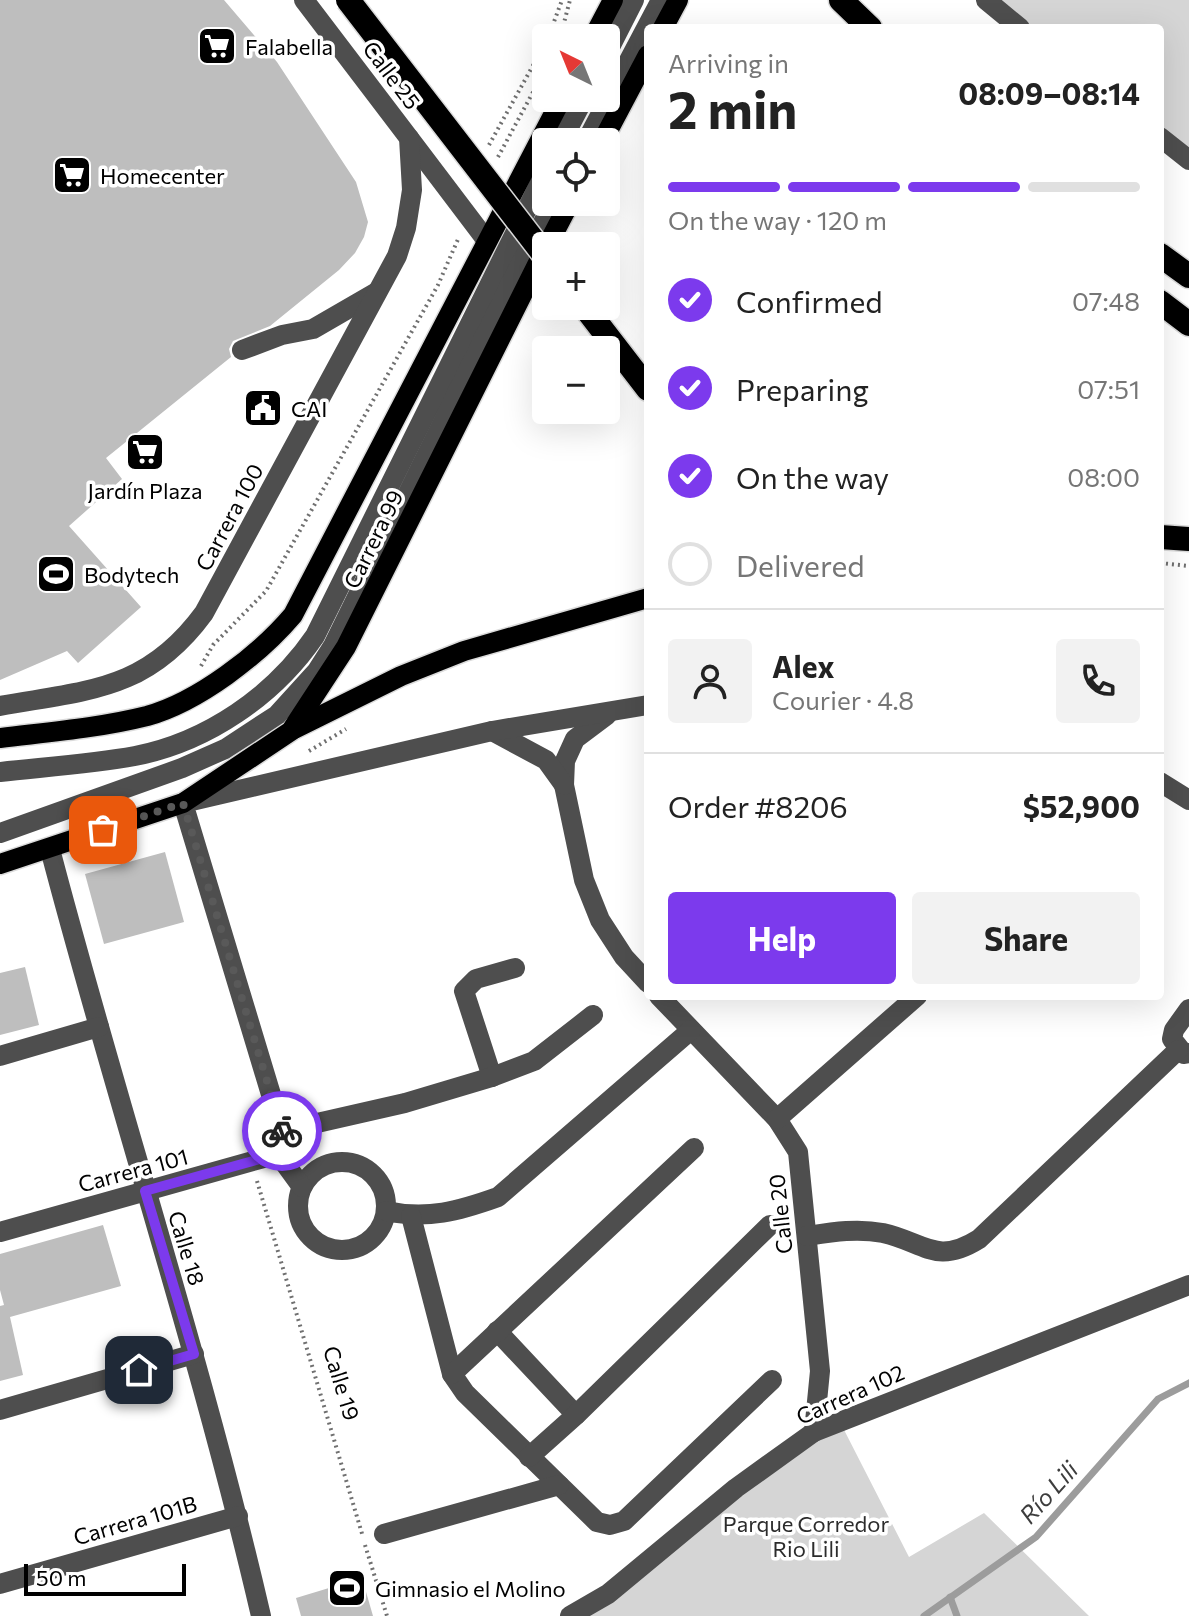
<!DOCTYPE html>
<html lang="en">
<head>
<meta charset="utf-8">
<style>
	:root { --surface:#fff; --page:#f2f2f2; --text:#222; --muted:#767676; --line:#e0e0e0; --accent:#7c3aed }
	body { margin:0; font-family:Commissioner,sans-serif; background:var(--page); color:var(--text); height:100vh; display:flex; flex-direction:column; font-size:30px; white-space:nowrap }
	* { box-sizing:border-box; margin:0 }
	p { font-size:26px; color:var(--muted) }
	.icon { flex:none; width:44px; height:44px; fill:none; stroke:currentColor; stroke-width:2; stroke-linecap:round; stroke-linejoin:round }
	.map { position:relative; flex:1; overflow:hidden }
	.side { position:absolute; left:644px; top:24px; width:520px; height:976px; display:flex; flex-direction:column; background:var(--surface); border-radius:8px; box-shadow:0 8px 32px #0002 }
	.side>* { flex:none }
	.needle { width:52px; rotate:317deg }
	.buttons { position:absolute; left:532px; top:24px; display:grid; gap:16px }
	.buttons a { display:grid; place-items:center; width:88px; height:88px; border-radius:8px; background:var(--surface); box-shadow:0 8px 32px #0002; font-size:40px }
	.scale { position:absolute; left:24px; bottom:20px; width:162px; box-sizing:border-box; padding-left:8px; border:4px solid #000; border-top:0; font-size:22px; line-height:28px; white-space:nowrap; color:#000; -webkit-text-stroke:6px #fff; paint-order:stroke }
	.pin { position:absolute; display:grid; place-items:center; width:68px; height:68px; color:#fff; margin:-34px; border-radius:16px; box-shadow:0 4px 12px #0006 }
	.courier { position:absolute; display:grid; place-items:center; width:80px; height:80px; margin:-40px; border:6px solid #7c3aed; border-radius:50%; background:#fff; color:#222; box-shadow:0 2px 10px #0007 }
	.summary em { font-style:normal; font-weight:700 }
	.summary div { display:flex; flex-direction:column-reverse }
	.summary { display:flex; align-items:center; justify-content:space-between; height:136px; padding:0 24px }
	h1 { font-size:52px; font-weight:700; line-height:60px }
	.bar { display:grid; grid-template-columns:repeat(4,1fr); gap:12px 8px; align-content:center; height:96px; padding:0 24px }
	.bar i { height:10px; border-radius:6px; background:var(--line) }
	.bar .on { background:var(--accent) }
	.bar p { grid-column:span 4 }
	.line { display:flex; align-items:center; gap:20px; padding:0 24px; border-top:2px solid var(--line) }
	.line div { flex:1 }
	.round { display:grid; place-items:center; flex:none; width:84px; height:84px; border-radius:8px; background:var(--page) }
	ol { padding:0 24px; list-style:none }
	li { display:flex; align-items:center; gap:24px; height:88px }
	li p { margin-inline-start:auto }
	li .icon { padding:8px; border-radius:50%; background:var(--accent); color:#fff; stroke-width:4 }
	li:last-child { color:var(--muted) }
	li i { width:44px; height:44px; border:4px solid var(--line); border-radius:50% }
	.primary-button { display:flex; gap:16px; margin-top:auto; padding:16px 24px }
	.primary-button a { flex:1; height:92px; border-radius:8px; background:var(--accent); color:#fff; font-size:32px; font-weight:700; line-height:92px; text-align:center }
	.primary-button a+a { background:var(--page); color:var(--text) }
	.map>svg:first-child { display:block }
	.green { fill:#d5d5d5 }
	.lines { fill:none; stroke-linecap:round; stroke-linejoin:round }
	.stream { stroke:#9c9c9c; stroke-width:7 }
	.building { fill:#bebebe }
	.major-casing { stroke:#dbdbdb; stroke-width:23 }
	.highway-casing { stroke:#dbdbdb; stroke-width:27 }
	.path { stroke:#707070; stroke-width:4; stroke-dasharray:2 4; stroke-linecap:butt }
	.minor { stroke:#4e4e4e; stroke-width:20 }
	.major { stroke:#000; stroke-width:20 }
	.highway { stroke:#000; stroke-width:24 }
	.highway-bridge-casing { stroke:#dbdbdb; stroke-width:27; stroke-linecap:butt }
	.highway-bridge { stroke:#000; stroke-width:24 }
	.done { stroke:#595959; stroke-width:8; stroke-dasharray:0 14.4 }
	.route { stroke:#7c3aed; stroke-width:10 }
	.labels { text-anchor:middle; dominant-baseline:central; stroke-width:7; stroke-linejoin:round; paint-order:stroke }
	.poi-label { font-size:22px; fill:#000; stroke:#fff; text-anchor:start }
	.street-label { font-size:22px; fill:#000; stroke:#fff }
	.park-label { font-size:22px; fill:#2c2c2c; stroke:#fff }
	.water-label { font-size:24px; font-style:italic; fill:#3d3d3d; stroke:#fff }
</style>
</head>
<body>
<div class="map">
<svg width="1189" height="1616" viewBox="0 0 1189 1616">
	<rect width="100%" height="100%" fill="#fff"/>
	<!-- green -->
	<g class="green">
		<polygon points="986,0 1189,0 1189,160 1160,137 1160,28 1020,28"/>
		<polygon points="840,1422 909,1557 984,1513 1089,1616 570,1616"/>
	</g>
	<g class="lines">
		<!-- stream -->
		<g class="stream">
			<polyline points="950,1597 957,1616"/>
			<polyline points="924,1616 1036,1537 1158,1399 1189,1383"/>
		</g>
	</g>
	<!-- building -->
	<g class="building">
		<polygon points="0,0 224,0 277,62 356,182 368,222 364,237 355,253 339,270 270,326 233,341 229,349 231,357 106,458 122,479 69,526 141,607 78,663 67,651 0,680"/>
		<polygon points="256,392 279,400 269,425 246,416"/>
		<polygon points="165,852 184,922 104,944 85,874"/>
		<polygon points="25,967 39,1025 0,1035 0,973"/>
		<polygon points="103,1225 121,1286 10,1317 23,1375 0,1381 0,1306 4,1305 0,1290 0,1254"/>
		<polygon points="362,1578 373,1616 301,1616 296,1598"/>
	</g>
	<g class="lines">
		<defs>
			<g id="major">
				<polyline points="663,28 678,0"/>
				<polyline points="593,38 613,0"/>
				<polyline points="602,142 648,55"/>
				<polyline points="547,246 570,202"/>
				<polyline points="294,729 401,676 464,651 648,598"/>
				<path d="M0,738C49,732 99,728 147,716C198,702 259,655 293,615L562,98"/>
				<polyline points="0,864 183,803 291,731 346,647 546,247"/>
			</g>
			<g id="highway">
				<polyline points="841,0 870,28"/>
				<polyline points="1160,255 1189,276"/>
				<polyline points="1160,302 1189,324"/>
				<polyline points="584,306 648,389"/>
				<polyline points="1160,537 1189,539"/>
			</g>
		</defs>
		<!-- major casing -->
		<use href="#major" class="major-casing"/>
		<!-- highway casing -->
		<use href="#highway" class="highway-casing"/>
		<!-- path -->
		<g class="path">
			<polyline points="548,38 562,0"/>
			<polyline points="560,38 570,0"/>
			<polyline points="489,145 546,42"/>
			<polyline points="498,157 546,68"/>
			<polyline points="1160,563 1189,566"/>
			<polyline points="201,666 213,645 266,591 438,285 459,237"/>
			<polyline points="309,751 346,729"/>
			<polyline points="257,1181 363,1537"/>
			<polyline points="365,1545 387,1616"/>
		</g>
		<!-- minor -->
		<g class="minor">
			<polyline points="986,0 1020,28"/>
			<polyline points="606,55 634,0"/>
			<polyline points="1160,137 1189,160"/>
			<polyline points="409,138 487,241"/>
			<polyline points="561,142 584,98"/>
			<polyline points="586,142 661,0"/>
			<polyline points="242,350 282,335 313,329 377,292"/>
			<path d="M0,706C88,690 147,691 204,613L397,256L406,228L412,190L409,138L304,0"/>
			<polyline points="607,715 575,739 565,761 564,785 584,880 600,920 624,957 648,983"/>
			<polyline points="492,731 546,760 564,785"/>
			<path d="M0,772C45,767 91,764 135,756C207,742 274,696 315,636L546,171"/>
			<polyline points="1160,782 1189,800"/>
			<polyline points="0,833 182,768 225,749 277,715 317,671 333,646 517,271 554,202"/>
			<path d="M50,849C117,1105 201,1357 261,1616"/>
			<polyline points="659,996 777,1119 798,1152 820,1371 814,1432"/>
			<polyline points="1189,1053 1184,1054 1172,1039 1174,1030 1189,1009"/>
			<polyline points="0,1056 99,1027"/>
			<polyline points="492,1077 464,991 476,979 515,968"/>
			<polyline points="777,1119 917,996"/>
			<polyline points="282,1131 405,1103 492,1077 534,1061 593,1015"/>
			<circle cx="342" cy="1206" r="44"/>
			<polyline points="302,1187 278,1154 282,1131 183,803 492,731 648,705"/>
			<path d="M386,1211C427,1220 459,1211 498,1197L691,1030"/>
			<polyline points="411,1216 452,1374 465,1393 597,1522 610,1525 624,1521 772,1380"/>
			<polyline points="0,1232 278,1154"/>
			<path d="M807,1236C833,1232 857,1228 883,1233C924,1242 936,1266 979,1239L1178,1050"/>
			<polyline points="497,1331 576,1415"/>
			<polyline points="452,1374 694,1148"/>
			<polyline points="0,1410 194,1354"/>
			<polyline points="529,1457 576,1415 770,1225"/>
			<polyline points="384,1534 559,1485"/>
			<polyline points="0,1584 238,1516"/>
			<polyline points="570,1616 608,1594 736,1488 814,1432 1189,1285"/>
		</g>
		<!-- major -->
		<use href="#major" class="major"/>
		<!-- highway -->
		<use href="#highway" class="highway"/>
		<defs>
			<polyline id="highway-bridge" points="348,0 546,257"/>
		</defs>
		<!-- highway-bridge casing -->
		<use href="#highway-bridge" class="highway-bridge-casing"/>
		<!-- highway-bridge -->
		<use href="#highway-bridge" class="highway-bridge"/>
	</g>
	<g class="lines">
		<!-- done -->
		<polyline class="done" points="103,830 183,803 282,1131"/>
		<!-- route -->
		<polyline class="route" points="139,1370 194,1354 145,1191 278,1154 282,1131"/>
	</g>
	<!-- icons -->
	<defs>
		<symbol id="supermarket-square" viewBox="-11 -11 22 22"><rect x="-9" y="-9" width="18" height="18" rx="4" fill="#000" stroke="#fff"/><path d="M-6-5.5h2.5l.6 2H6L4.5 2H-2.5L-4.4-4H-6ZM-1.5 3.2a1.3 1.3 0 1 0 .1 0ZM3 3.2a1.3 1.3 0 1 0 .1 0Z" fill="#fff"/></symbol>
		<symbol id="civic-square" viewBox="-11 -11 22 22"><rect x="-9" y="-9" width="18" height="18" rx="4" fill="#000" stroke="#fff"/><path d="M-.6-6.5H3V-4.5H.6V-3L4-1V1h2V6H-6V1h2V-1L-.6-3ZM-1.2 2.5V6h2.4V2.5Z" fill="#fff"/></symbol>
		<symbol id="stadium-square" viewBox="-11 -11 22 22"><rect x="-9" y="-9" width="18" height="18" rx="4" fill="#000" stroke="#fff"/><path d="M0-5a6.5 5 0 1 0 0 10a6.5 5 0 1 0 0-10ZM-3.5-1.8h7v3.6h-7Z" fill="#fff"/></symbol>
	</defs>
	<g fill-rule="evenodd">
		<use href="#supermarket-square" x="195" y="24" width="44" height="44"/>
		<use href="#supermarket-square" x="50" y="153" width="44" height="44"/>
		<use href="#civic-square" x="241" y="386" width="44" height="44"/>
		<use href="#supermarket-square" x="123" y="430" width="44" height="44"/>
		<use href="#stadium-square" x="34" y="552" width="44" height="44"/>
		<use href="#stadium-square" x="325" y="1566" width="44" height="44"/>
	</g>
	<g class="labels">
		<!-- poi labels -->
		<g class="poi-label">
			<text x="245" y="46">Falabella</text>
			<text x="100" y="175">Homecenter</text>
			<text x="291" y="408">CAI</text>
			<text x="145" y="490" text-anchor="middle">Jardín Plaza</text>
			<text x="84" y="574">Bodytech</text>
			<text x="375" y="1588">Gimnasio el Molino</text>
		</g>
		<!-- street labels -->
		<g class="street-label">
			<text transform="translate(392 75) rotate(53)">Calle 25</text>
			<text transform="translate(229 517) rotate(-62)">Carrera 100</text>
			<text transform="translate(373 539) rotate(-64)">Carrera 99</text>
			<text transform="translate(133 1170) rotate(-15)">Carrera 101</text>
			<text transform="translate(780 1214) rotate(-96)">Calle 20</text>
			<text transform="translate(187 1248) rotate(73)">Calle 18</text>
			<text transform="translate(342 1383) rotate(73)">Calle 19</text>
			<text transform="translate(850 1394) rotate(-24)">Carrera 102</text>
			<text transform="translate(135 1520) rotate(-16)">Carrera 101B</text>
		</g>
		<!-- park labels -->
		<g class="park-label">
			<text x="806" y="1523">Parque Corredor<tspan x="806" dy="25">Rio Lili</tspan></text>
		</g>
		<!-- water labels -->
		<g class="water-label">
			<text transform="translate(1048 1492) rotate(-48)">Río Lili</text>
		</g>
	</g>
</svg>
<div class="buttons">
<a><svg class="needle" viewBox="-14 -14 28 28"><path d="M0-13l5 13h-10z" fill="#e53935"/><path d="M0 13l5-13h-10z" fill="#767676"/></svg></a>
<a><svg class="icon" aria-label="locate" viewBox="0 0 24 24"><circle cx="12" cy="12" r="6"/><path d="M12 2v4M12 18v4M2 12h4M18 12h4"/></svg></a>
<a>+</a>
<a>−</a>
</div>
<div class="scale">50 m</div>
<div class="pin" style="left:103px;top:830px;background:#ea580c"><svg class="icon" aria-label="bag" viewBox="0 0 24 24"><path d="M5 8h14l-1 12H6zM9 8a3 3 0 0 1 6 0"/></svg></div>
<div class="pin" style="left:139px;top:1370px;background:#1f2937"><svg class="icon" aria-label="home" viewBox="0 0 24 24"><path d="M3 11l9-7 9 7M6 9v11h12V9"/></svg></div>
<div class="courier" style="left:282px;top:1131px"><svg class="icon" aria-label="bike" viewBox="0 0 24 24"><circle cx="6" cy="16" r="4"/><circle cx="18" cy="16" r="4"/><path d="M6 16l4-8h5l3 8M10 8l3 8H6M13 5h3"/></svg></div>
<section class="side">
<div class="summary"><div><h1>2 min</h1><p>Arriving in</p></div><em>08:09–08:14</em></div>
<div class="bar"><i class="on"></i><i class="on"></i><i class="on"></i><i></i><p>On the way · 120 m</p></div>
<ol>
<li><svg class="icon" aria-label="check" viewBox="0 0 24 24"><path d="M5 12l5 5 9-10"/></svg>Confirmed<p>07:48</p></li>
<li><svg class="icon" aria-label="check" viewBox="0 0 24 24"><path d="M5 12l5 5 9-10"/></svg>Preparing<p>07:51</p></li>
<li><svg class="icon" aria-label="check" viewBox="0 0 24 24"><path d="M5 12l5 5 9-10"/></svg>On the way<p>08:00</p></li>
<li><i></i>Delivered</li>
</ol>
<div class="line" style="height:144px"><a class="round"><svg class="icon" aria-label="person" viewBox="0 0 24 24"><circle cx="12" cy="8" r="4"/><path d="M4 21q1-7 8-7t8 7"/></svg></a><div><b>Alex</b><p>Courier · 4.8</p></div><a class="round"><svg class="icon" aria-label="phone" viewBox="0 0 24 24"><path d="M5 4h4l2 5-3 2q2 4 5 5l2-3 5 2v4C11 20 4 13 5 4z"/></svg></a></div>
<div class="line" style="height:104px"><div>Order #8206</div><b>$52,900</b></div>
<div class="primary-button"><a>Help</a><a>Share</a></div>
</section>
</div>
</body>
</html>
